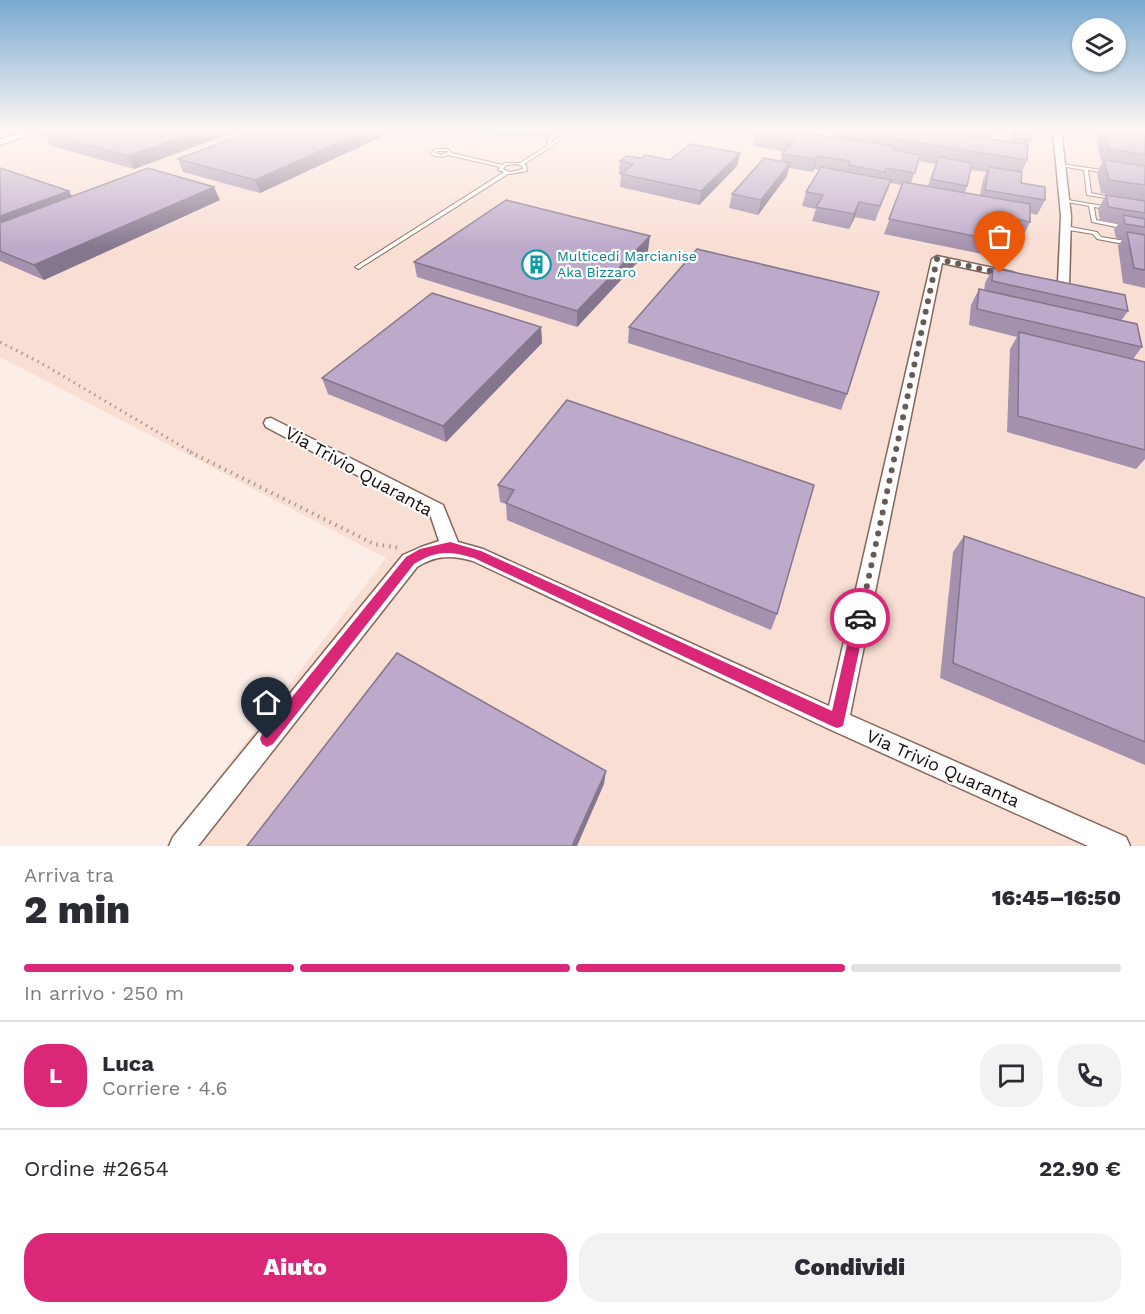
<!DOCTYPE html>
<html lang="it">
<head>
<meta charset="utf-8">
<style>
	:root { --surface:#fff; --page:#f2f2f3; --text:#2b2b33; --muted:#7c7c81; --line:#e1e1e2; --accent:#db2777 }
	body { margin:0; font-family:"Work Sans",sans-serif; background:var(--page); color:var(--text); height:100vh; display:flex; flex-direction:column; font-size:22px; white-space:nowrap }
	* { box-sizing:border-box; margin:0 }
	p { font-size:20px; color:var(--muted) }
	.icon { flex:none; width:33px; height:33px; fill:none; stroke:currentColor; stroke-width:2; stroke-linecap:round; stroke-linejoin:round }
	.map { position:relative; height:846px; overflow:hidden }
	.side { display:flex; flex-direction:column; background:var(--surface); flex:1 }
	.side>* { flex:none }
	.tools { position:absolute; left:1072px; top:18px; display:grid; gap:12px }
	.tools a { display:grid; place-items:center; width:54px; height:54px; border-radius:50%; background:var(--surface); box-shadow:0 2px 4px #0004; font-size:30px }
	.pin { position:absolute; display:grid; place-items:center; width:51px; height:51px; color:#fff; margin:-62px -26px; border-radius:50% 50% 50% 0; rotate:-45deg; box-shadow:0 0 6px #0007 }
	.pin .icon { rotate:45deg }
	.courier { position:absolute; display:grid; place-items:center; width:60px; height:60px; margin:-30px; border:4px solid #db2777; border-radius:50%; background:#fff; color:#222; box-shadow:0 2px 8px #0007 }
	.headline em { font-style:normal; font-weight:800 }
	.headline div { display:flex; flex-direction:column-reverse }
	.headline { display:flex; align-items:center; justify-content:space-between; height:102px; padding:0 24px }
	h1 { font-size:39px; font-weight:800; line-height:45px }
	.bar { display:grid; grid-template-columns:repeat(4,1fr); gap:9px 6px; align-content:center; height:72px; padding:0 24px }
	.bar i { height:8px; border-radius:4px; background:var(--line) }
	.bar .active { background:var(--accent) }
	.bar p { grid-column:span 4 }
	.line { display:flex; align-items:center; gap:15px; padding:0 24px; border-top:2px solid var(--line) }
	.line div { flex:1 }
	.round { display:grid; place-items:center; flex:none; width:63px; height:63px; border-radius:24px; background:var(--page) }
	.cta { display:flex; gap:12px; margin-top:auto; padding:12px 24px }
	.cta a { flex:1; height:69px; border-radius:24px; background:var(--accent); color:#fff; font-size:24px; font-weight:800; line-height:69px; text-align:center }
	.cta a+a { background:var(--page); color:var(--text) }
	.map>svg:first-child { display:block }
	.built { fill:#f9ded4 }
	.green { fill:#b9d3c2 }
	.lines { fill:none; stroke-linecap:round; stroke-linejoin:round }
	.service-casing { stroke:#856558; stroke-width:2 }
	.minor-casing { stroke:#856558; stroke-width:3 }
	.tertiary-casing { stroke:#856558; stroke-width:2 }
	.path-far1 { stroke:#a89a95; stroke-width:3; stroke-dasharray:1.5 4.5; stroke-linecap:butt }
	.path { stroke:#a89a95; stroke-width:4; stroke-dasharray:1.5 5; stroke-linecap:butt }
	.service { fill:#fff; fill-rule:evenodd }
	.minor { fill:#fff; fill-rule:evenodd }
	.tertiary { fill:#fff; fill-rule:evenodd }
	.wall { fill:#a391ae; fill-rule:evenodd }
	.shaded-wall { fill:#84768d }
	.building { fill:#bda9ca; stroke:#84768d; stroke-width:1.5 }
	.route { fill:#db2777 }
	.done { stroke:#685b56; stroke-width:6; stroke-dasharray:0 10.8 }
	.labels { text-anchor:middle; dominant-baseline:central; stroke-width:4.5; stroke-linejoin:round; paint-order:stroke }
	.far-culture-label { font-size:14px; fill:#0d838f; stroke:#fefefe; text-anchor:start }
	.near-street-label { font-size:18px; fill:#180c08; stroke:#fefefe }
</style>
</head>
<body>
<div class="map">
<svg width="1145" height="846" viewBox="0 0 1145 846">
	<rect width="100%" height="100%" fill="#fcede7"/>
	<!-- built -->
	<polygon class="built" points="36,130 1145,130 1145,846 166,846 386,558 0,357 0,141"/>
	<!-- green -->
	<polygon class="green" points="471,130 554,130 545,141 467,133"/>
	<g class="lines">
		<defs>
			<g id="service">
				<path d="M555,130H559L551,141L552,143L566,130H570L554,145L524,164L526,165L527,171L510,174H508L360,268L358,269L355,267L504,172L498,170L500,167L448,155L441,157L431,155V153L435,149H448L452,153L502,165L505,163H520L549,145L547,141ZM437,151H447L448,152L441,155L435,153ZM517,164L522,166L523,169L510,172L503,169L506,165Z"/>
				<polygon points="1061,164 1109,171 1109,172 1107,173 1088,170 1091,193 1115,198 1113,199 1087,195 1084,170 1060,166 1059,165"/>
				<polygon points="1062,199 1109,207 1109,209 1107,209 1094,207 1096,220 1145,229 1145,233 1092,222 1089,206 1062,201"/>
				<polygon points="1065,226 1097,232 1101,237 1145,244 1145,248 1097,239 1093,234 1063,229 1062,228"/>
			</g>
			<g id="minor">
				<polygon points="1053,130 1061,130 1071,216 1069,287 1063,290 1044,284 1050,281 1058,282 1061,216"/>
				<path d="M937,256L1012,272L1018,275L1012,278L942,263L850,715L1126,837L1130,846H1088L829,729L473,561C451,555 436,555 417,567L198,846H169L173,837L403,555L421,547L439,541L430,514L266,427L264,423L266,419L271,418L443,505L458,542L483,549L829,706L932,259Z"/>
			</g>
			<polygon id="tertiary" points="28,130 44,130 0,145 0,139"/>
		</defs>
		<!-- service casing -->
		<use href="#service" class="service-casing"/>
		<!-- minor casing -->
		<use href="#minor" class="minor-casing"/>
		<!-- tertiary casing -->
		<use href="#tertiary" class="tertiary-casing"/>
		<!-- path-far1 -->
		<polyline class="path-far1" points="0,342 41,363 193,453"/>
		<!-- path -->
		<polyline class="path" points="190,452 374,544 400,548"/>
		<!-- service -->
		<use href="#service" class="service"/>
		<!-- minor -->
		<use href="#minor" class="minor"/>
		<!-- tertiary -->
		<use href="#tertiary" class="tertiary"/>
	</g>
	<!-- wall -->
	<g class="wall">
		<polygon points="54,130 240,130 134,169 51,146 44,133"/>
		<polygon points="256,130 396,130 260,193 183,172 178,159"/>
		<path d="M836,130H995L991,139L1011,142V137L1014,130H1031V140L1028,147L1027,160L1022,172L1021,183L1045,200L1037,215L1030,213V222L1023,236L1000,232L999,241L992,256L884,234L902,185L890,183L875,221L855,217L849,229L812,221L816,209L802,206L806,192L820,170L814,169L812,172L789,168L787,176L758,215L729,208L732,194L781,161L782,154L784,152L753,146L755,134L834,137ZM918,161L936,164L928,186L911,183ZM971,170L986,172L983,180L980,195L965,193L967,186Z"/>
		<polygon points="1074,130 1145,130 1145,201 1101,193 1097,173 1103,161 1101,161 1096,137 1098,134 1096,132 1089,133"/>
		<polygon points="641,158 670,160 737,166 699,205 620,187 621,175 619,174 620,161"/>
		<polygon points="0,168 69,191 72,196 220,200 44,280 0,261"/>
		<polygon points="1106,195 1145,201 1145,288 1123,283 1118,246 1122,240 1116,238 1114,230 1118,224 1100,221 1098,209"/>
		<polygon points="648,251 577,327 417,277 414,262"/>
		<polygon points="993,268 1128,311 1121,321 1142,347 1133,359 1145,362 1145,459 1136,469 1007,432 1010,349 1017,337 969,325 971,305 979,289 984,291 985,283"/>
		<polygon points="541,327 542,343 446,442 328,394 322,378"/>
		<polygon points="629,327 847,394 841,410 628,343"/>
		<polygon points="567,400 777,614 771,630 507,520 506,504 500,502 498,485"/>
		<polygon points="964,536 1145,598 1145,765 940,678 953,552"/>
	</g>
	<!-- shaded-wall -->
	<g class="shaded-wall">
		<polygon points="202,130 240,130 134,169 128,156"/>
		<polygon points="367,130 396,130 260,193 255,180"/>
		<polygon points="1091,130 1097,130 1096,132 1089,133"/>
		<polygon points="740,153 737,166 699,205 701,191"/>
		<polygon points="817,156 814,169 812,172 815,159"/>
		<polygon points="790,163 787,176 758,215 761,200"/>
		<polygon points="214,187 220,200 44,280 34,265"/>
		<polygon points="69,191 76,205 0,234 0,216"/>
		<polygon points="859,202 855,217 849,229 854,214"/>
		<polygon points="650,236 648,251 577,327 577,311"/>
		<polygon points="541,327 542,343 446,442 443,426"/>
		<polygon points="606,771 604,784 577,846 572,846"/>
	</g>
	<!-- building -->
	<g class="building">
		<polygon points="54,130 202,130 128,156 44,133"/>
		<polygon points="256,130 367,130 255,180 178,159"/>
		<polygon points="758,130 782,130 894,146 894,150 920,155 915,173 886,168 885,172 849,165 850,161 817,156 815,159 782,154 794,140 755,134"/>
		<polygon points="838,130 934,130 1028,145 1027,160"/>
		<polygon points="961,130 988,130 987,134"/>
		<polygon points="1016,130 1031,130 1031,140 1016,138"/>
		<polygon points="1104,130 1145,131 1145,155 1108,148"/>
		<polygon points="690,144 740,153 701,191 621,174 633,164 620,161 627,156 641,158 645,155 670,160"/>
		<polygon points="939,157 972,163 967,186 931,179"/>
		<polygon points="764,158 790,163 761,200 732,194"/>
		<polygon points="1104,160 1145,166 1145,185 1109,180"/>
		<polygon points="821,167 891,180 880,206 859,202 854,214 816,207 823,195 806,192"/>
		<polygon points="989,167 1022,172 1021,183 1045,187 1045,200 985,190"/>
		<polygon points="0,168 69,191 0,216"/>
		<polygon points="148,168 214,187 34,265 0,251 0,223"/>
		<polygon points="903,182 1030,204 1030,222 1002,216 999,241 889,219"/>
		<polygon points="1106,195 1145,201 1145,213 1108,207"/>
		<polygon points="506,200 650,236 577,311 414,262"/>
		<polygon points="1123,215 1145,219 1145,227 1125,224"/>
		<polygon points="1127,232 1145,235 1145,270 1134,268"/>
		<polygon points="697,249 879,292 847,394 629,327"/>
		<polygon points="993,268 1125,295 1128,311 992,281"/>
		<polygon points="979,289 1137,324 1142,347 977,309"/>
		<polygon points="432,293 541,327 443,426 322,378"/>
		<polygon points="1019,332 1145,362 1145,450 1018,416"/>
		<polygon points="567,400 814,485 777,614 506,503 514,490 498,485"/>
		<polygon points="964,536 1145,598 1145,742 953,663"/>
		<polygon points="397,653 606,771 572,846 247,846"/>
	</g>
	<!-- sky -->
	<linearGradient id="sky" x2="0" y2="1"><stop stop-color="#78a9d0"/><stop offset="0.52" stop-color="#fef7f4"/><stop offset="1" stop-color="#fef7f4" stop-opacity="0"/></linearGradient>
	<rect width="1145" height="249" fill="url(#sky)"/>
	<!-- route -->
	<path class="route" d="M450,542L481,551L832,711L853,618L855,614L860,612L864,614L866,618L843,726L837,728L832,726L474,558C449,551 437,550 414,564L273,744L267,747L262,744L260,739L262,734L406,557L420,549Z"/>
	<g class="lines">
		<!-- done -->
		<polyline class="done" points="860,618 937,259 1000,273"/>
	</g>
	<!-- icons -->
	<defs>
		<symbol id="building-ring" viewBox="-11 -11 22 22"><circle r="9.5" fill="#fefefe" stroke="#0f9aa8" stroke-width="1.5"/><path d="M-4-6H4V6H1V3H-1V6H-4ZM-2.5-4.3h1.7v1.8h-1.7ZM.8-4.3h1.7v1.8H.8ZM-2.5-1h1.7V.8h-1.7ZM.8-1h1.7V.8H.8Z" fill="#0f9aa8"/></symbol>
	</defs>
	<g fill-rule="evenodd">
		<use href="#building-ring" x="520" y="248" width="33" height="33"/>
	</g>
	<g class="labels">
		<!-- far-culture labels -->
		<g class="far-culture-label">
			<text x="557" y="256">Multicedi Marcianise<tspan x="557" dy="16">Aka Bizzaro</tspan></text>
		</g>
		<!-- near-street labels -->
		<g class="near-street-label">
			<text transform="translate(359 471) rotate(29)">Via Trivio Quaranta</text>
			<text transform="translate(943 768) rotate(24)">Via Trivio Quaranta</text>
		</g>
	</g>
</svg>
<div class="tools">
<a><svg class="icon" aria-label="layers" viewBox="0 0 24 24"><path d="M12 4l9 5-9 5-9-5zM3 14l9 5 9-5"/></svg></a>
</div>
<div class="pin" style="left:1000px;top:273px;background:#ea580c"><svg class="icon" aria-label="bag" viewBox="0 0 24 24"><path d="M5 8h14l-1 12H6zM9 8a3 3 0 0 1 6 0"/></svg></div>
<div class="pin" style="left:267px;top:739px;background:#1f2937"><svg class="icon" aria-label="home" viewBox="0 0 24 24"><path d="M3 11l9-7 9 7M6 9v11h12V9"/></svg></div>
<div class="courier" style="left:860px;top:618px"><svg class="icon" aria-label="car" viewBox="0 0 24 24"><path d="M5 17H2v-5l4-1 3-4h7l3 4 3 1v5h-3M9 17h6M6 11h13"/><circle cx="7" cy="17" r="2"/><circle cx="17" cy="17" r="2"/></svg></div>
</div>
<section class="side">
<div class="headline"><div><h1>2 min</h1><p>Arriva tra</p></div><em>16:45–16:50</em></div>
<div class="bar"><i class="active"></i><i class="active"></i><i class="active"></i><i></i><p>In arrivo · 250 m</p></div>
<div class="line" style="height:108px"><b class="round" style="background:var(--accent);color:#fff">L</b><div><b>Luca</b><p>Corriere · 4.6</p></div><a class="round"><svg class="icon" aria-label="chat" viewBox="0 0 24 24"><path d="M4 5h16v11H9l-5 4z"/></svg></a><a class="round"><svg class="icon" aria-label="phone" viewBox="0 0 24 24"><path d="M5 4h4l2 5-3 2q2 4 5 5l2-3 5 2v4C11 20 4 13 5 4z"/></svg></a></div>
<div class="line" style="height:78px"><div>Ordine #2654</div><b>22.90 €</b></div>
<div class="cta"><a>Aiuto</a><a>Condividi</a></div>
</section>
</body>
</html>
